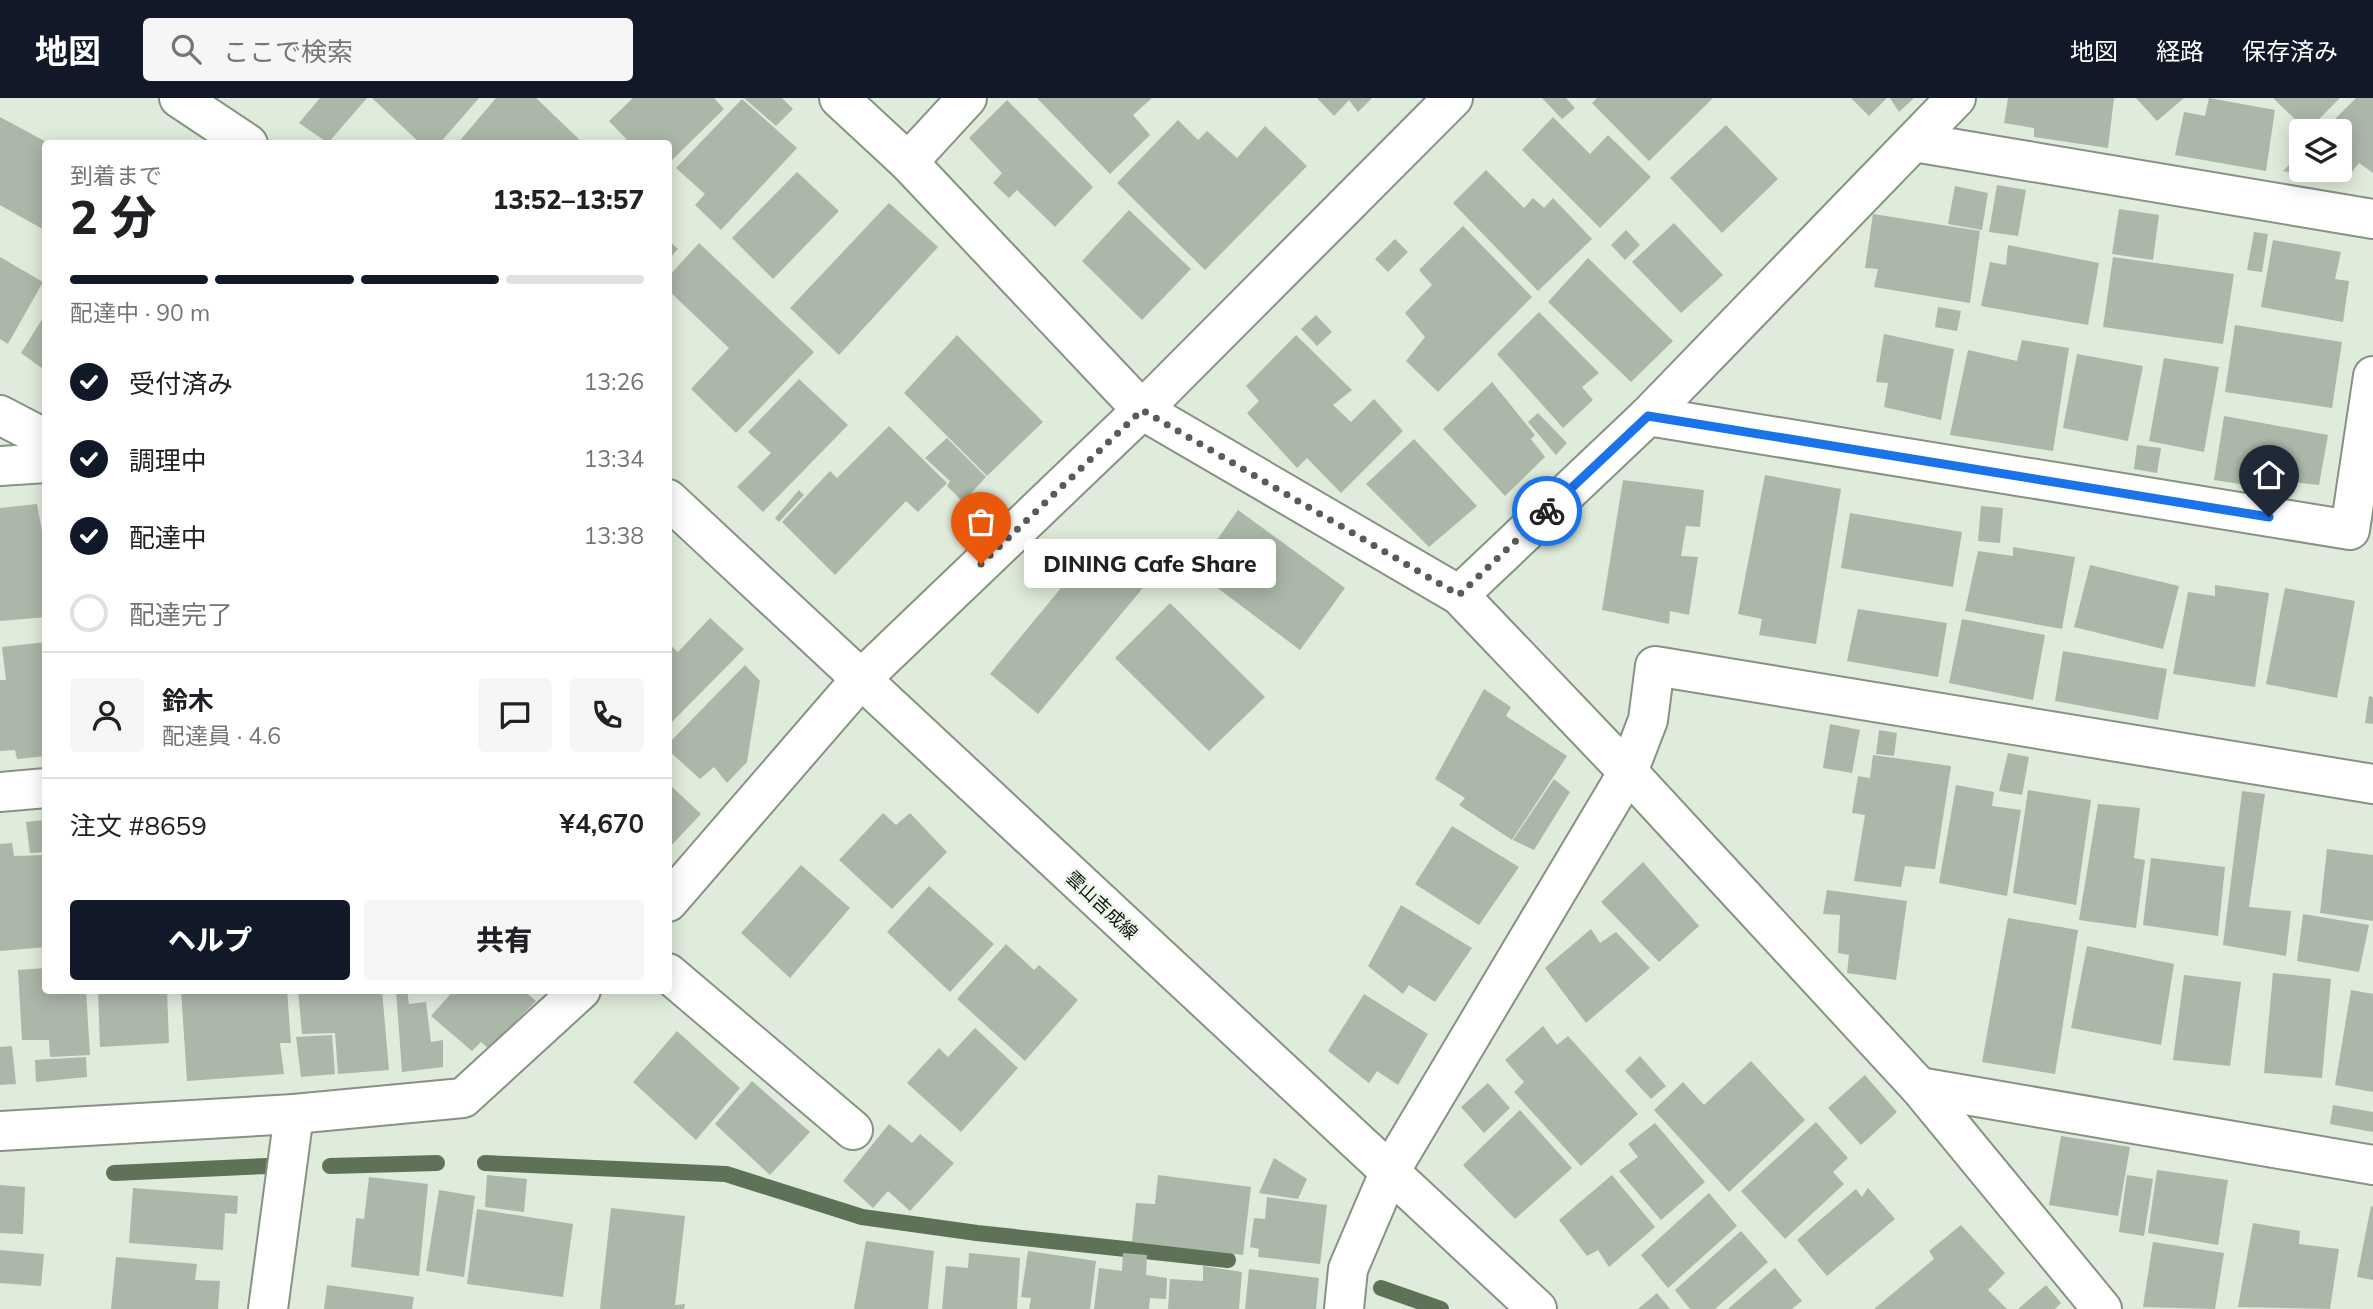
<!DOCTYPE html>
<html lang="ja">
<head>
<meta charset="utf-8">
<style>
	:root { --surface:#fff; --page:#f6f6f6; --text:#202124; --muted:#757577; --line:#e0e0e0; --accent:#111827 }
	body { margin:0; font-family:Mulish,"Noto Sans JP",sans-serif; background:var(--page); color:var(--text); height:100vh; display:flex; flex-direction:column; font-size:26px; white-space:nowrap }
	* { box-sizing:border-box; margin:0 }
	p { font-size:23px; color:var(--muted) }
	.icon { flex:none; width:38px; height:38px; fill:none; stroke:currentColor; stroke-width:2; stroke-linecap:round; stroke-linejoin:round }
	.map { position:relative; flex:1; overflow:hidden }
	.details { position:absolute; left:42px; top:42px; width:630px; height:854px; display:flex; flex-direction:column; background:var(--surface); border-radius:7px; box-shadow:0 4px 18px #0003 }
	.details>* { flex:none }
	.fabs { position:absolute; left:2289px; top:21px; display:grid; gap:14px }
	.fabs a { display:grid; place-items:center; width:63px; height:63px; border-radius:7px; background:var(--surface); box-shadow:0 4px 18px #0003; font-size:35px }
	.pin { position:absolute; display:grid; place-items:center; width:60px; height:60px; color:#fff; margin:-72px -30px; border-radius:50% 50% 50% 0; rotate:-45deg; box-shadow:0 0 7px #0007 }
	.pin .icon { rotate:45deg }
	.courier { position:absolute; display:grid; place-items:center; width:70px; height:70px; margin:-35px; border:5px solid #1a73e8; border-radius:50%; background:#fff; color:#222; box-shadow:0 2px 9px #0007 }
	.bubble { position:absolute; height:49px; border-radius:7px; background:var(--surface); box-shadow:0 4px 18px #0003; font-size:23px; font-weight:800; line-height:49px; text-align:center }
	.head em { font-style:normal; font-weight:800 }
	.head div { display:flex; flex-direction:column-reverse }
	.head { display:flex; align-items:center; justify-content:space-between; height:119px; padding:0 28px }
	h1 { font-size:46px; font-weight:800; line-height:52px }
	.bar { display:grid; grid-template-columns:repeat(4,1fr); gap:10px 7px; align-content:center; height:84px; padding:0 28px }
	.bar i { height:9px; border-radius:5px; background:var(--line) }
	.bar .active { background:var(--accent) }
	.bar p { grid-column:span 4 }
	.line { display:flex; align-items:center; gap:18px; padding:0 28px; border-top:2px solid var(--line) }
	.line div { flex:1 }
	.round { display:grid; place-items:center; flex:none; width:74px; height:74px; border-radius:7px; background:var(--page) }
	ol { padding:0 28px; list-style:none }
	li { display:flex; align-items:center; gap:21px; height:77px }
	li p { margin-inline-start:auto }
	li .icon { padding:7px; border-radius:50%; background:var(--accent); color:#fff; stroke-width:4 }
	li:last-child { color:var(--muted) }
	li i { width:38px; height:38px; border:4px solid var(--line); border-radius:50% }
	.cta { display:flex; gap:14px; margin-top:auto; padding:14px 28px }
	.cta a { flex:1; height:80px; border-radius:7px; background:var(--accent); color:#fff; font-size:28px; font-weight:800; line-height:80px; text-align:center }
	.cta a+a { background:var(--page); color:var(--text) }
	header { display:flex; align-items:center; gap:42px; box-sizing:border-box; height:98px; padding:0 35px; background:var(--accent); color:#fff }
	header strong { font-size:33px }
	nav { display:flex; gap:38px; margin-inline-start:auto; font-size:24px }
	.search { width:490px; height:63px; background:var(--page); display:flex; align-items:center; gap:18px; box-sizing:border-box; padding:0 24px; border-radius:7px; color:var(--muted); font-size:26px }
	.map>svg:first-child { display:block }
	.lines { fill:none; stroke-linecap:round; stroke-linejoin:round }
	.stream { stroke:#5d7256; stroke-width:16 }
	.building { fill:#abb7a8 }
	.minor-casing { stroke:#879284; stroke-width:42 }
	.tertiary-casing { stroke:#879284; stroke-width:42 }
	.minor { stroke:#fff; stroke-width:38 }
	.tertiary { stroke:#fff; stroke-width:38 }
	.done { stroke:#565d54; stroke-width:7; stroke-dasharray:0 12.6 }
	.route { stroke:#1a73e8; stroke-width:9 }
	.labels { text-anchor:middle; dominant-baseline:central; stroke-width:5; stroke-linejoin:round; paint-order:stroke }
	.street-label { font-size:18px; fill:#0d110c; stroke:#ecf8e8 }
</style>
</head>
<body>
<header>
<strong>地図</strong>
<div class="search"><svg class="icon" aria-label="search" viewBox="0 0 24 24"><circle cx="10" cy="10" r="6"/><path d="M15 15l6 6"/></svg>ここで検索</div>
<nav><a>地図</a><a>経路</a><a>保存済み</a></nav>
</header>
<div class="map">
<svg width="2373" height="1211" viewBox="0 0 2373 1211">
	<rect width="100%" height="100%" fill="#dfebdb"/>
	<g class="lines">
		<!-- stream -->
		<g class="stream">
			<polyline points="485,1065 726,1076 862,1119 977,1135 1228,1162"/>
			<polyline points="330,1068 437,1065"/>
			<polyline points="114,1075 267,1068"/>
			<polyline points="1381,1190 1441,1211"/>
		</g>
	</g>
	<!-- building -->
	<g class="building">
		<polygon points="320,0 367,0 328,45 299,25"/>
		<polygon points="372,0 479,0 439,46 421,46"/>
		<polygon points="496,0 536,0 584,46 457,46"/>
		<polygon points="633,0 714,0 724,11 668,66 668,46 631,46 609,23"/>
		<polygon points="744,0 782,0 793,11 776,28"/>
		<polygon points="1037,0 1152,0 1133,17 1150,37 1110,76"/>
		<polygon points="1317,0 1372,0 1358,14 1349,2 1334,18"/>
		<polygon points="1542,0 1566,0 1575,10 1562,21"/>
		<polygon points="1597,0 1713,0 1649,63 1592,5"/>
		<polygon points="1851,0 1887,0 1869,18"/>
		<polygon points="1890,0 1914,0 1899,14"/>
		<polygon points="2008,0 2114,0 2108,50 2034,39 2034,30 2004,25"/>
		<polygon points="2136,0 2184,0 2157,23"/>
		<polygon points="2209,0 2275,12 2266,73 2175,57 2184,14 2205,18"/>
		<polygon points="2273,0 2340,0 2307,33"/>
		<polygon points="2356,0 2373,0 2373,75 2359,65 2344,84 2283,73 2301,55 2301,72 2340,72 2340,33 2323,33"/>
		<polygon points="742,1 797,50 721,132 695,107 705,96 676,70"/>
		<polygon points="1007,2 1093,89 1055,129 1017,92 1009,100 993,85 1002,75 969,40"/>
		<polygon points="0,19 50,46 46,46 46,133 0,107"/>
		<polygon points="1553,19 1590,56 1608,37 1651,79 1600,130 1522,52"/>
		<polygon points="1178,22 1198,42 1207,33 1237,60 1265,28 1307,68 1205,172 1117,85"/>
		<polygon points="1726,27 1778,81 1722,135 1670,80"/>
		<polygon points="1486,72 1524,110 1533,100 1544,110 1553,100 1592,141 1538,193 1453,105"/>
		<polygon points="797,74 839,113 773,181 732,140"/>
		<polygon points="1997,87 2026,92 2018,138 1989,134"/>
		<polygon points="1955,88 1988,95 1982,132 1948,126"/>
		<polygon points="889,105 938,149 839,257 790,210"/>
		<polygon points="2119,111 2159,117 2153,162 2112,156"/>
		<polygon points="1129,112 1191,171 1142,222 1082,163"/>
		<polygon points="1873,116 1980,133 1970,205 1874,189 1878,171 1865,170"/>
		<polygon points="1674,125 1723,177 1681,215 1632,164"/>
		<polygon points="1463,128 1532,199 1438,294 1406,263 1425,239 1405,215 1432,187 1419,172"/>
		<polygon points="1626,132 1640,147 1625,162 1611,147"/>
		<polygon points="2254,134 2268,136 2262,174 2247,172"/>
		<polygon points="1395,141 1408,154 1388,174 1375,161"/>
		<polygon points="668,142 678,151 668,162"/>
		<polygon points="2273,142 2341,154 2335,181 2349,183 2343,224 2261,209"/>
		<polygon points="699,145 814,254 736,335 691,291 729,250 668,192 668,179"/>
		<polygon points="2008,147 2099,165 2088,227 1981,208 1990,164 2006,167"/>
		<polygon points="0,159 43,184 8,246 0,241"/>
		<polygon points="2113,159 2234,176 2223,246 2103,229"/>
		<polygon points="1588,160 1673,243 1631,284 1548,204"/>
		<polygon points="1938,209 1961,213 1957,233 1935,229"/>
		<polygon points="1539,214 1599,275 1582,289 1593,302 1563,330 1497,256"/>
		<polygon points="46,215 46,273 21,255"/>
		<polygon points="1316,217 1332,234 1317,248 1301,231"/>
		<polygon points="2235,227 2342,244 2332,310 2225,294"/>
		<polygon points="1884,236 1954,251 1941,322 1884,309 1888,285 1876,284"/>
		<polygon points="957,237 1043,324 987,378 904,295"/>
		<polygon points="1296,237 1352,292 1333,307 1351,324 1374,301 1403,333 1341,395 1307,360 1297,370 1247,315 1259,303 1246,288"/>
		<polygon points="2022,242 2069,250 2053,353 1950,337 1968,252 2017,263"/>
		<polygon points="2077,256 2143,268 2128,343 2063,330"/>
		<polygon points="2164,260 2219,269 2204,354 2149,343"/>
		<polygon points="799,281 848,327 763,414 737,389 771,355 748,334"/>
		<polygon points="1492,284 1535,337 1531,341 1545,359 1505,398 1443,331"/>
		<polygon points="1538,315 1567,345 1556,357 1528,324"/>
		<polygon points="2224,318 2328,337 2319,387 2292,384 2290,394 2214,382"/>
		<polygon points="889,328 947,385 918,414 906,403 835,477 782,424 830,373 837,380"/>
		<polygon points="947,340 986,379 963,404 947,388 950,383 925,360"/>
		<polygon points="1414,341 1477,408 1429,449 1366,386"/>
		<polygon points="2137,347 2161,350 2157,375 2134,371"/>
		<polygon points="1765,377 1841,391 1816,546 1759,537 1762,521 1738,516"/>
		<polygon points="1623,382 1704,392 1700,429 1686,428 1681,458 1698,459 1689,517 1670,513 1669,526 1602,512"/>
		<polygon points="799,392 804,397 779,424 775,420"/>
		<polygon points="37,406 46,455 46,519 0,523 0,410"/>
		<polygon points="1981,408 2003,410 2000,445 1978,443"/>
		<polygon points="1238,412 1345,490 1300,552 1195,473"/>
		<polygon points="1850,415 1962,434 1953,489 1841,470"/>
		<polygon points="2013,449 2075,459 2062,531 1965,513 1978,453 2013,458"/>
		<polygon points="1094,450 1142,491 1038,616 990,576"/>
		<polygon points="2090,467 2179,488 2163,551 2074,529"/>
		<polygon points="2215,487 2269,495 2255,589 2173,576 2188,494 2215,498"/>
		<polygon points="2285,490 2355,503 2337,600 2266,586"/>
		<polygon points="1170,505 1265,599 1209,653 1115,560"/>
		<polygon points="1858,511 1947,525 1938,579 1847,563"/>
		<polygon points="710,520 744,551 668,628 668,545 678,554"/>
		<polygon points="1962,521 2045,537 2033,602 1949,585"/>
		<polygon points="46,544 46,658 17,661 15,652 0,653 0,582 6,582 2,549"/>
		<polygon points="2063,553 2167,571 2158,622 2055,603"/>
		<polygon points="745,567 760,583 747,664 727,685 714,669 700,681 668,652 668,646"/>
		<polygon points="1484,591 1511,609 1506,618 1567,658 1512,742 1459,707 1465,700 1435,681"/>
		<polygon points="2369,598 2373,599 2373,626 2365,625"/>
		<polygon points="1830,626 1860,632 1852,675 1823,670"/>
		<polygon points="1879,632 1897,635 1894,658 1876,656"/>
		<polygon points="2008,655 2029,659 2022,697 1999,693"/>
		<polygon points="1873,657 1951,668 1935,771 1905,768 1901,789 1854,783 1865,717 1852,715 1858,678 1870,680"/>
		<polygon points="1554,681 1570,694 1534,752 1513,742"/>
		<polygon points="668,685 701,716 668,751"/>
		<polygon points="1956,687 1994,694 1992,708 2021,712 2007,798 1939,785"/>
		<polygon points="2028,692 2091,702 2076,807 2013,795"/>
		<polygon points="2242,693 2265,696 2249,809 2291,813 2286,858 2223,847"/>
		<polygon points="2098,706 2140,710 2134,760 2145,762 2136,830 2079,822"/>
		<polygon points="883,715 896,727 910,715 947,754 892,811 839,762"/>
		<polygon points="46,722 46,754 30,755 26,724"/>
		<polygon points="1452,728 1519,769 1479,827 1415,786"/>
		<polygon points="12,745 14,758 46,757 46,849 0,853 0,746"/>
		<polygon points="2327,751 2373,757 2373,823 2320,815"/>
		<polygon points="2151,760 2225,769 2218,838 2143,827"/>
		<polygon points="1643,764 1699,828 1659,864 1601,804"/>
		<polygon points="801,767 850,810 790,880 741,835"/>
		<polygon points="929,788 994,846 950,894 887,834"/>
		<polygon points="1827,792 1907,803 1896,882 1847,875 1849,857 1838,855 1840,817 1823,816"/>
		<polygon points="1401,807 1472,850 1435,904 1409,887 1403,896 1368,868"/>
		<polygon points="2303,816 2369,827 2359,874 2297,863"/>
		<polygon points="2008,820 2078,832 2055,976 1982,964"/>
		<polygon points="1591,831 1600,845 1616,834 1650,870 1586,925 1545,870"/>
		<polygon points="1006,846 1034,872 1039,867 1078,902 1025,963 957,901"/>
		<polygon points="2087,848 2174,866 2161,947 2071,930"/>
		<polygon points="46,870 46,892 86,892 90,957 50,959 49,942 22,942 18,872"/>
		<polygon points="2273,875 2331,881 2322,980 2264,975"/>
		<polygon points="2184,877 2241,884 2230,968 2173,962"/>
		<polygon points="98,892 167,892 169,945 100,949"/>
		<polygon points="181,892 287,892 291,945 280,945 284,976 187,983"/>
		<polygon points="298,892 382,892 389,972 338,976 335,935 302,936"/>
		<polygon points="396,892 407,892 409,906 426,904 431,944 443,942 443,969 402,974"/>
		<polygon points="454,892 523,892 536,903 489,951 481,944 472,953 431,918"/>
		<polygon points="2351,892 2373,896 2373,994 2335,987"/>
		<polygon points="1364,896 1428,936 1398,987 1377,973 1369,985 1328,953"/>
		<polygon points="1543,928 1557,947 1568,938 1638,1016 1581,1068 1514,994 1524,984 1505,962"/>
		<polygon points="975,930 1018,970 961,1034 907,985 939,950 948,959"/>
		<polygon points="677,933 740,990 696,1042 633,984"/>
		<polygon points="332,937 335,976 301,979 296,939"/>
		<polygon points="12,948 16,986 0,987 0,949"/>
		<polygon points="1640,958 1666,988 1651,1001 1625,973"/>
		<polygon points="86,959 87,979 36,984 35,962"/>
		<polygon points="1751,963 1805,1022 1729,1094 1654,1012 1683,984 1704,1007"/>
		<polygon points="1865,977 1897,1014 1861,1047 1828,1010"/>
		<polygon points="752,983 810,1034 770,1077 715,1026"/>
		<polygon points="1488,985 1510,1010 1484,1035 1461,1009"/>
		<polygon points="2333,1007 2373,1014 2373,1034 2330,1026"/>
		<polygon points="1520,1012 1572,1070 1515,1121 1463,1067"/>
		<polygon points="1816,1024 1848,1060 1833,1074 1844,1086 1785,1141 1741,1093"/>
		<polygon points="1655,1025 1705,1084 1661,1122 1619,1073 1638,1059 1628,1046"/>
		<polygon points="889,1026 912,1045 920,1036 954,1065 910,1113 888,1093 873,1110 843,1083"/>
		<polygon points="2061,1038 2130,1049 2118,1118 2049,1107"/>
		<polygon points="1274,1060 1307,1081 1298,1101 1259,1095"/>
		<polygon points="2157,1072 2228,1082 2218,1147 2148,1135"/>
		<polygon points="487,1077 527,1081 524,1114 485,1109"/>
		<polygon points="1158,1077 1251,1089 1243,1157 1132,1144 1136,1105 1155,1106"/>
		<polygon points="1612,1077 1655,1129 1609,1169 1598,1152 1587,1158 1559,1122"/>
		<polygon points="2127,1077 2153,1081 2144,1138 2119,1134"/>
		<polygon points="369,1079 428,1086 419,1178 351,1169 356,1120 364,1121"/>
		<polygon points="0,1087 25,1089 23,1136 0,1135"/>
		<polygon points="133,1090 238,1098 237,1116 225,1115 223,1152 129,1145"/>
		<polygon points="1868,1090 1895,1121 1827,1178 1797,1142 1856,1091 1862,1099"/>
		<polygon points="439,1092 475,1098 464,1179 426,1173"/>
		<polygon points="1709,1095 1737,1128 1668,1190 1641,1157"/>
		<polygon points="1267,1099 1327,1107 1320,1166 1258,1159 1259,1151 1250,1149 1254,1120 1265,1121"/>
		<polygon points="2371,1108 2373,1109 2373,1182 2357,1179"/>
		<polygon points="611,1110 685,1118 675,1207 685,1206 684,1211 600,1211"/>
		<polygon points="477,1111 573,1126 563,1199 467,1186"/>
		<polygon points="2253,1125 2300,1133 2299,1146 2339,1151 2330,1211 2238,1209"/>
		<polygon points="1961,1127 2005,1175 1988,1192 2007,1211 1874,1211 1934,1161 1929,1153"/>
		<polygon points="1741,1133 1768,1164 1715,1211 1690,1211 1675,1192"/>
		<polygon points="866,1143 934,1153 928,1211 854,1211"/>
		<polygon points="2153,1144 2224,1155 2215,1211 2143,1209"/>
		<polygon points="0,1152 44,1156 41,1188 0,1185"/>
		<polygon points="1028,1153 1096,1163 1090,1211 1029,1211 1031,1200 1021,1199"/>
		<polygon points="969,1155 1020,1160 1017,1211 942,1211 946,1168 968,1170"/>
		<polygon points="1123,1155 1147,1157 1146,1177 1167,1180 1166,1201 1150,1200 1149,1211 1094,1211 1099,1170 1122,1173"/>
		<polygon points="116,1159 197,1166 195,1182 220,1183 218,1211 111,1211"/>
		<polygon points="1203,1168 1242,1174 1239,1211 1168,1211 1170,1181 1203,1183"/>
		<polygon points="1775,1170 1802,1203 1792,1211 1728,1211"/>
		<polygon points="1249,1171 1319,1180 1316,1211 1245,1211"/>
		<polygon points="327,1187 414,1199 412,1211 324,1211"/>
		<polygon points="2046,1187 2061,1205 2055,1211 2018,1211"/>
		<polygon points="1657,1195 1670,1211 1638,1211"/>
	</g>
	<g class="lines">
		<defs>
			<g id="minor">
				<polyline points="839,0 908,64 1142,312 1459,497 1628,674 1919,989 2102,1211"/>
				<polyline points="1914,44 2373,121"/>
				<polyline points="908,64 967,0"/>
				<polyline points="0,317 46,341"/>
				<polyline points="1648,318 2350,432 2373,278"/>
				<polyline points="0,368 46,365"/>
				<polyline points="1459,497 1648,318 1956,0"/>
				<polyline points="0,694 46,690"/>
				<polyline points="668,875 853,1032"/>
				<polyline points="1919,989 2373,1067"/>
				<polyline points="268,1211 294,1016"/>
				<polyline points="1344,1211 1348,1171 1389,1075 1628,674 1648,622 1655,568 2373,686"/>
			</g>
			<g id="tertiary">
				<polyline points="179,0 248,46"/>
				<polyline points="668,401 1537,1211"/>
				<polyline points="668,804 861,581 1142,312 1453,0"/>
				<polyline points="0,1033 294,1016 463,1000 581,892"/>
			</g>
		</defs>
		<!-- minor casing -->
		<use href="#minor" class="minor-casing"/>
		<!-- tertiary casing -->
		<use href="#tertiary" class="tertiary-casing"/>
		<!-- minor -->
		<use href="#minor" class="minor"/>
		<!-- tertiary -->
		<use href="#tertiary" class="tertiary"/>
	</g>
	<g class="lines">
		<!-- done -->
		<polyline class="done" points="981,466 1142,312 1459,497 1547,413"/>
		<!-- route -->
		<polyline class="route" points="1547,413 1648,318 2269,419"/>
	</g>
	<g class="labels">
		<!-- street labels -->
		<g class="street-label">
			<text transform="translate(1102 807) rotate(43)">雲山吉成線</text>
		</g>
	</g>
</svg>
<div class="fabs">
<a><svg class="icon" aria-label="layers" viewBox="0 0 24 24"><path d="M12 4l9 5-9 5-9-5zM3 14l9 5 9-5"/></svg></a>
</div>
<div class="pin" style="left:981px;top:466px;background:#ea580c"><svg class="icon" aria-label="bag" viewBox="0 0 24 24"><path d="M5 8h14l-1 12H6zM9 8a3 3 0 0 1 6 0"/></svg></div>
<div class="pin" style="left:2269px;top:419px;background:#1f2937"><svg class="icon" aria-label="home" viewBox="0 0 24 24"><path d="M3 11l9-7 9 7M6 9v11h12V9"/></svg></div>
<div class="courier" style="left:1547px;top:413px"><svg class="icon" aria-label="bike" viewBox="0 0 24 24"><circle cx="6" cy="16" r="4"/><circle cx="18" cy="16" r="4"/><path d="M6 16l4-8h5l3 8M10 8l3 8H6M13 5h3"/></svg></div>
<div class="bubble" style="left:1024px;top:441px;width:252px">DINING Cafe Share</div>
<section class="details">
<div class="head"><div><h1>2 分</h1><p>到着まで</p></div><em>13:52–13:57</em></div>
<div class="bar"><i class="active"></i><i class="active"></i><i class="active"></i><i></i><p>配達中 · 90 m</p></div>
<ol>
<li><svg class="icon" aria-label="check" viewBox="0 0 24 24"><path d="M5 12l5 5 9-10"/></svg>受付済み<p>13:26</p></li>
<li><svg class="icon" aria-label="check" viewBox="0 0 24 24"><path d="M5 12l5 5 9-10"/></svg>調理中<p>13:34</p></li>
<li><svg class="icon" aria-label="check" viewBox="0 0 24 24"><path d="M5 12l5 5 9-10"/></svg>配達中<p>13:38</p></li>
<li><i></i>配達完了</li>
</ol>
<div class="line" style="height:126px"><a class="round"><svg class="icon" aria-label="person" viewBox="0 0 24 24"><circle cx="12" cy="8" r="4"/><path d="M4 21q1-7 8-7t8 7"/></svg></a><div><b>鈴木</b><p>配達員 · 4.6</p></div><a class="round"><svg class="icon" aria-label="chat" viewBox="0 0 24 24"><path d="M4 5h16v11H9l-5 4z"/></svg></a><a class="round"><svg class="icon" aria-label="phone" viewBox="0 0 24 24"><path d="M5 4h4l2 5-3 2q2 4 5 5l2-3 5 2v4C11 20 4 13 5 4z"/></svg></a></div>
<div class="line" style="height:91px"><div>注文 #8659</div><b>¥4,670</b></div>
<div class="cta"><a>ヘルプ</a><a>共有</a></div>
</section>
</div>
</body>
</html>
